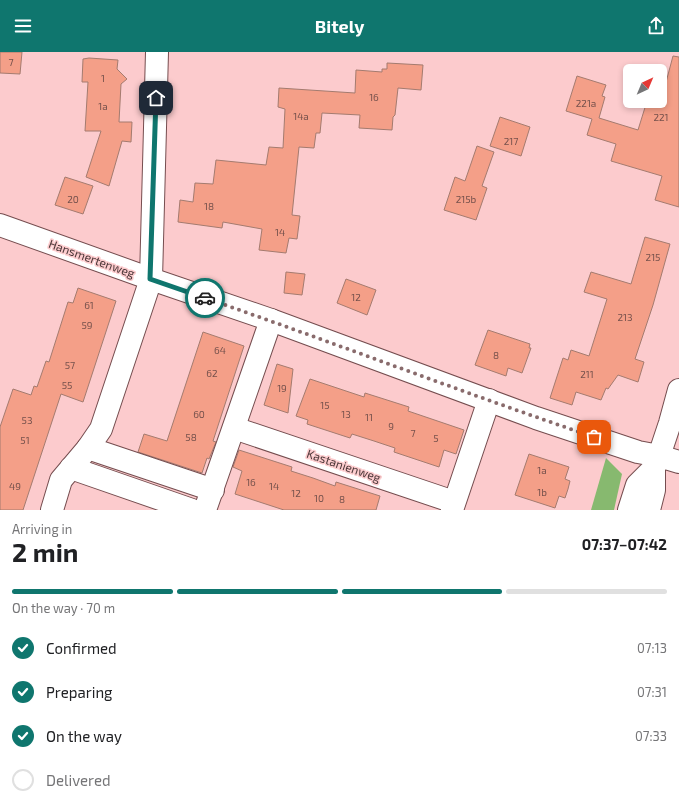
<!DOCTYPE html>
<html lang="en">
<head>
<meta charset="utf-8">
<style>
	:root { --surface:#fff; --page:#f2f2f2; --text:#202124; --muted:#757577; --line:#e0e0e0; --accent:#0f766e }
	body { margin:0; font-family:"Exo 2",sans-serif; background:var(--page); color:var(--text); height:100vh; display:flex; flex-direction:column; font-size:15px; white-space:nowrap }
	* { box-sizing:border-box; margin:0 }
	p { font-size:13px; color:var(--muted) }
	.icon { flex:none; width:22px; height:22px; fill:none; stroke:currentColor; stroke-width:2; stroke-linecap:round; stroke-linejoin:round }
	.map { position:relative; height:458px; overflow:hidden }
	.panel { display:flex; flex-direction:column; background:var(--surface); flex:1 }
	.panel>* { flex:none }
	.needle { width:26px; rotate:44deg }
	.controls { position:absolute; left:623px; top:12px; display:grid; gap:8px }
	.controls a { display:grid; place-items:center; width:44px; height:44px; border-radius:6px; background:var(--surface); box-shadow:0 2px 6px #0003; font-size:20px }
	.pin { position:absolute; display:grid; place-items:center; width:34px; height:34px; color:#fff; margin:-17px; border-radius:8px; box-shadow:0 2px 6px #0006 }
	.courier { position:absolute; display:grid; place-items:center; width:40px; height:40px; margin:-20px; border:3px solid #0f766e; border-radius:50%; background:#fff; color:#222; box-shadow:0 1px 5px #0007 }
	.summary em { font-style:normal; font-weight:700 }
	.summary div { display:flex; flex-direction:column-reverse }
	.summary { display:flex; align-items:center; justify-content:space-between; height:68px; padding:0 12px }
	h1 { font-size:26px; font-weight:700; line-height:30px }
	.bar { display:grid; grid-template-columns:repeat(4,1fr); gap:6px 4px; align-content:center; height:48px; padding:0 12px }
	.bar i { height:5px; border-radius:3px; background:var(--line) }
	.bar .on { background:var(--accent) }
	.bar p { grid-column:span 4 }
	ol { padding:0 12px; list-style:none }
	li { display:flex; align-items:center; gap:12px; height:44px }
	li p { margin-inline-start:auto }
	li .icon { padding:4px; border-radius:50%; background:var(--accent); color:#fff; stroke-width:4 }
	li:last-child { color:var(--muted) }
	li i { width:22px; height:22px; border:2px solid var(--line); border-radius:50% }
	header { display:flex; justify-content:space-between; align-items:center; height:52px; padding:0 12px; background:var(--accent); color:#fff; font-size:18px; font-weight:700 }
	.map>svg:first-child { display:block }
	.green { fill:#87b96f }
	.building { fill:#f49f88; stroke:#a47b6f }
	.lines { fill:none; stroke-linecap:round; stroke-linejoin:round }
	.minor-casing { stroke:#754d4f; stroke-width:24 }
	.minor { stroke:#fff; stroke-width:22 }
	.done { stroke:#896b6c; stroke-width:4; stroke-dasharray:0 7.2 }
	.route { stroke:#0f766e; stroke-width:5 }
	.labels { text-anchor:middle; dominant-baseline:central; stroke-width:3; stroke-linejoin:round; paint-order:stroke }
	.number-label { font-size:10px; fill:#75514c }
	.street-label { font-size:12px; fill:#4b3738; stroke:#fccbcd }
</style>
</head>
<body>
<header><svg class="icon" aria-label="menu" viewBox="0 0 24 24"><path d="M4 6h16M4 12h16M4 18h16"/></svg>Bitely<svg class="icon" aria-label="share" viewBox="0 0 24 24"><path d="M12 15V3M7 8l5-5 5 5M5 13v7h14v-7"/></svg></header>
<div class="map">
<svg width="679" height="458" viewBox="0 0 679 458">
	<rect width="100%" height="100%" fill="#fccbcd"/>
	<!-- green -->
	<polygon class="green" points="606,406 622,422 614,458 591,458"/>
	<!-- building -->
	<g class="building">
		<polygon points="0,0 22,0 20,22 0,21"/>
		<polygon points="673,4 679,5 679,155 655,148 662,124 611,109 616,92 587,83 592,67 566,59 577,24 606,33 602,44 605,45 599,66 638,78 647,49 661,49"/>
		<polygon points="89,6 118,8 117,17 127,27 121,32 119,70 132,70 131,90 122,89 109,134 86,125 101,79 85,79 88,30 82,30 83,7"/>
		<polygon points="387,11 423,13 421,38 398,36 395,63 393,65 392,78 359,76 360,63 322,61 320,81 316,81 314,96 299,95 292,163 300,164 297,187 289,186 286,201 259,198 262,177 223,170 222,176 178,170 180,148 193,150 195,131 213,132 216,108 266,113 269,95 283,96 285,57 278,55 279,36 355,41 356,18 382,20 382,17 387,17"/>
		<polygon points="500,65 530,75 521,104 490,94"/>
		<polygon points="477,94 494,100 482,134 487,136 476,168 444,158 455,125 465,129"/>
		<polygon points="65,125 93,134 83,162 55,153"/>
		<polygon points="645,185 670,192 653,253 635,307 644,310 638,330 618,323 608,337 606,336 601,348 576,340 572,353 550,346 563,306 568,308 571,298 589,304 607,247 584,240 591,220 631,232"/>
		<polygon points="286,220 305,222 302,243 284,241"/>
		<polygon points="346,227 376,238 367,263 337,251"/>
		<polygon points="78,236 116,249 83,350 61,342 23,458 0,458 0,375 13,337 31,343 34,334 37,335 46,309 49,310 68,250 73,251"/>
		<polygon points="488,278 530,292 529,296 531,296 522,321 508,316 506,324 475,313"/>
		<polygon points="203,280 244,294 213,389 216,390 209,407 207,406 202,421 138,400 144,382 167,389"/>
		<polygon points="277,312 293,317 288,361 264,353"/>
		<polygon points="310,327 364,345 365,341 409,355 408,359 464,378 456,402 444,398 439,415 394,400 395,396 374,389 352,382 350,386 307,372 308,368 296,364"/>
		<polygon points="239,398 292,415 291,419 313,426 335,434 336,430 380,444 376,458 284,458 235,442 242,419 233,415"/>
		<polygon points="529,402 569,415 565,427 570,429 568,437 565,446 559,444 555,456 515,443"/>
	</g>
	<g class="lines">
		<defs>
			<g id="minor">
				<polyline points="0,173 151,227 271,268 536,366 638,400 659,404 679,410"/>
				<polyline points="234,376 454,450"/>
				<polyline points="88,396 213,438"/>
				<polyline points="71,416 192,458"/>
				<polyline points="52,458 61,428 88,396 101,377 151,227 157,0"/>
				<polyline points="205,458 271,268"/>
				<polyline points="452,458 489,348"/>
				<polyline points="629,458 637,433 654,416 659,404 670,371 679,338"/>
				<polyline points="649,458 654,438 654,416"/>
			</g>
		</defs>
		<!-- minor casing -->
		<use href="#minor" class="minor-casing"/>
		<!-- minor -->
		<use href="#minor" class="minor"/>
	</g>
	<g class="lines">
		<!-- done -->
		<path class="done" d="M205,246C335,291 464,341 594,385"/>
		<!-- route -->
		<polyline class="route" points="156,46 150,227 205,246"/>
	</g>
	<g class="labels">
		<!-- number labels -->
		<g class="number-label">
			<text x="11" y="10">7</text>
			<text x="103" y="26">1</text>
			<text x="374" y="45">16</text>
			<text x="586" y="51">221a</text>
			<text x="103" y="54">1a</text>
			<text x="301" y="64">14a</text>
			<text x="661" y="65">221</text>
			<text x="511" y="89">217</text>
			<text x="73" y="147">20</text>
			<text x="466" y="147">215b</text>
			<text x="209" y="154">18</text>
			<text x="280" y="180">14</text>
			<text x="653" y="205">215</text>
			<text x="356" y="245">12</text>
			<text x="89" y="253">61</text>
			<text x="625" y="265">213</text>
			<text x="87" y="273">59</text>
			<text x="220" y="298">64</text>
			<text x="496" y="303">8</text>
			<text x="70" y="313">57</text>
			<text x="212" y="321">62</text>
			<text x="587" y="322">211</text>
			<text x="67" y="333">55</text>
			<text x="282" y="336">19</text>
			<text x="325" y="353">15</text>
			<text x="199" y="362">60</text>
			<text x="346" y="362">13</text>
			<text x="369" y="365">11</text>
			<text x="27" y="368">53</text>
			<text x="391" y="374">9</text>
			<text x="413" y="381">7</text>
			<text x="191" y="385">58</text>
			<text x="436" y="386">5</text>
			<text x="25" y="388">51</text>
			<text x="542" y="418">1a</text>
			<text x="251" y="430">16</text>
			<text x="15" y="434">49</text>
			<text x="274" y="434">14</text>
			<text x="542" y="440">1b</text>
			<text x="296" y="441">12</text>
			<text x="319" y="446">10</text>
			<text x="342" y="447">8</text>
		</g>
		<!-- street labels -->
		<g class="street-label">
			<text transform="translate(92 206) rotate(20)">Hansmertenweg</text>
			<text transform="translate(344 413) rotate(19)">Kastanienweg</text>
		</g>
	</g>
</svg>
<div class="controls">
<a><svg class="needle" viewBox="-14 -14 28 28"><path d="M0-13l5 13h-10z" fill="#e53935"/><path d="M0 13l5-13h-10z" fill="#757577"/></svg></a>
</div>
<div class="pin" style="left:594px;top:385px;background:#ea580c"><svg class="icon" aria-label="bag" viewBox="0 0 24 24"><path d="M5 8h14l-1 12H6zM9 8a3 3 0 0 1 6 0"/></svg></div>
<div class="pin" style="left:156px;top:46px;background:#1f2937"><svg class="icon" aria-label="home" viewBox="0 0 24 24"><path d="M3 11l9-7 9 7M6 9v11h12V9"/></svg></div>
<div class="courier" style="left:205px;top:246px"><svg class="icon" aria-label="car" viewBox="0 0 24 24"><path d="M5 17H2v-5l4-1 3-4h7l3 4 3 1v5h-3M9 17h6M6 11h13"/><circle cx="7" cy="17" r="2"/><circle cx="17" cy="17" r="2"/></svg></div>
</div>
<section class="panel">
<div class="summary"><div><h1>2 min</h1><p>Arriving in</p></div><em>07:37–07:42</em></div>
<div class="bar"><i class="on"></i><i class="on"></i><i class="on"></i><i></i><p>On the way · 70 m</p></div>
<ol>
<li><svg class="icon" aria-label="check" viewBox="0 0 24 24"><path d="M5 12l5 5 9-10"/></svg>Confirmed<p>07:13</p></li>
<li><svg class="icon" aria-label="check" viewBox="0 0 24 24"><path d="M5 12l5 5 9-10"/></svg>Preparing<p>07:31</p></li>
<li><svg class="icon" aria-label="check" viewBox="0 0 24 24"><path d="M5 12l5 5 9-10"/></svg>On the way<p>07:33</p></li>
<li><i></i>Delivered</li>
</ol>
</section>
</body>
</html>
